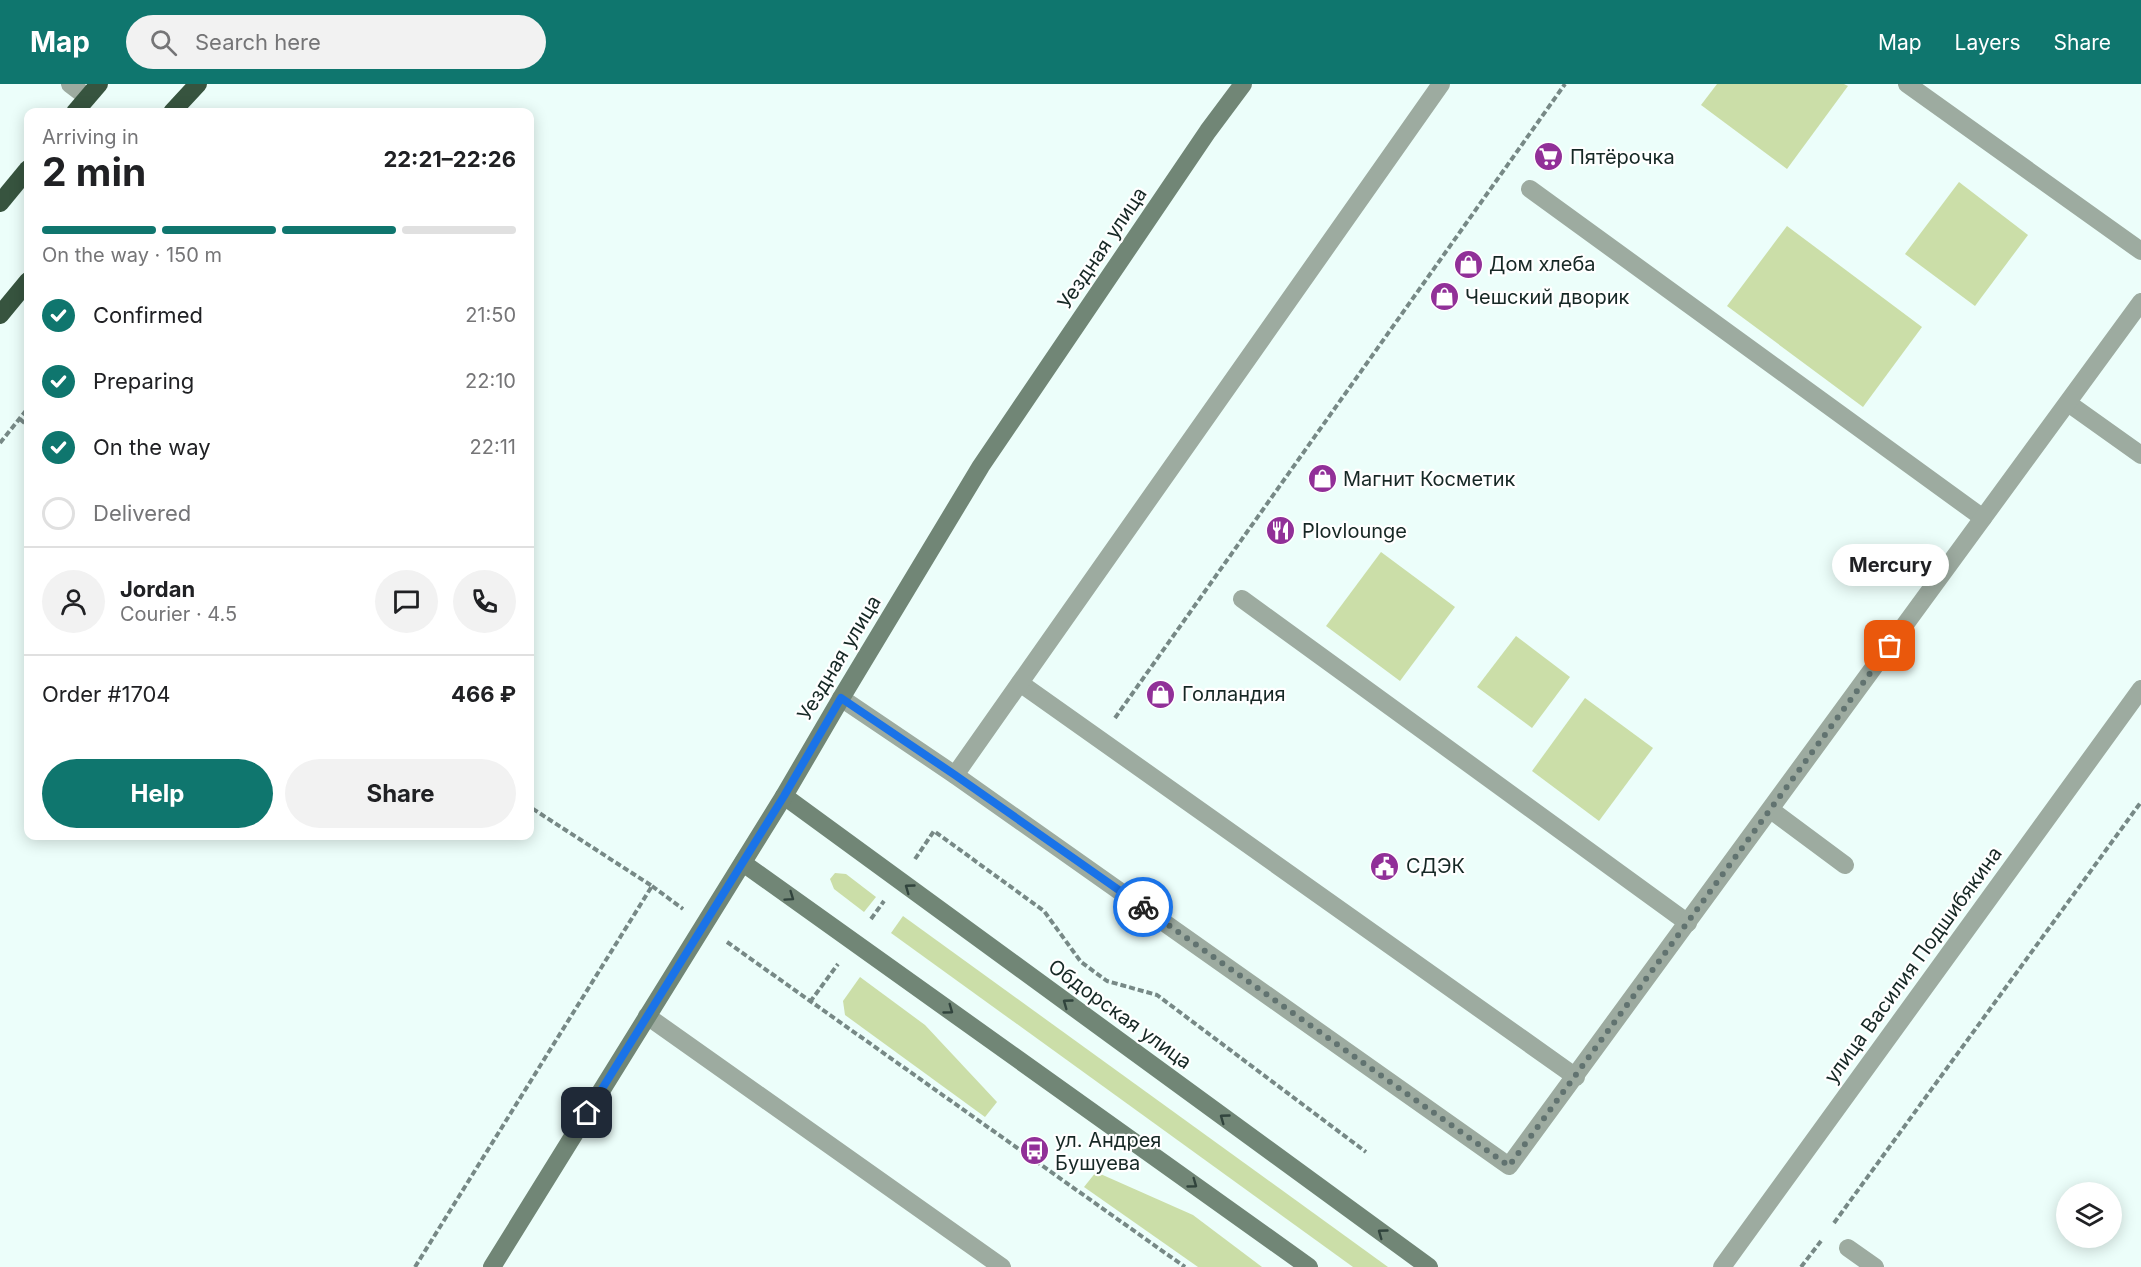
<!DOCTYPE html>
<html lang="en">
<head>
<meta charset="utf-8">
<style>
	:root { --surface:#fff; --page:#f2f2f2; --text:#202124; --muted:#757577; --line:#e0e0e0; --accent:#0f766e }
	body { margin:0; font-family:Inter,sans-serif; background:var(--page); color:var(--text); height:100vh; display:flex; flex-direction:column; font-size:22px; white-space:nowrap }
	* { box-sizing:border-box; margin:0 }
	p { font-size:20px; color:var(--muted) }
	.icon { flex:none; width:33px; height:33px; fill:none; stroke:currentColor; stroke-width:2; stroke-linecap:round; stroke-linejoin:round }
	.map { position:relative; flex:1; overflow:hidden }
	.panel { position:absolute; left:24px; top:24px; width:510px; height:732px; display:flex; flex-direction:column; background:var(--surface); border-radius:12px; box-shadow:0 3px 15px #0003 }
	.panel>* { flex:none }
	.fabs { position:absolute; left:2056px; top:1098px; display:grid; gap:12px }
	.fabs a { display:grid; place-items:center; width:66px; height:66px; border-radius:50%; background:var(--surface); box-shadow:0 3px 15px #0003; font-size:30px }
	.pin { position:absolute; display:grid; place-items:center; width:51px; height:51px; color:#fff; margin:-26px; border-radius:12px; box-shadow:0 3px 9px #0006 }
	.courier { position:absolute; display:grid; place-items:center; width:60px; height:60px; margin:-30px; border:4px solid #1a73e8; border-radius:50%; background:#fff; color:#222; box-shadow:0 2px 8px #0007 }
	.bubble { position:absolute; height:42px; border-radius:21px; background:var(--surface); box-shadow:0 3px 15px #0003; font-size:20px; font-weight:700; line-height:42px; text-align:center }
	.overview em { font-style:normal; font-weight:700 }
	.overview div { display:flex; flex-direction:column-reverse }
	.overview { display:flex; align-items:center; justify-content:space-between; height:102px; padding:0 18px }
	h1 { font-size:39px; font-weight:700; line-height:45px }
	.bar { display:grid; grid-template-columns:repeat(4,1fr); gap:9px 6px; align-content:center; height:72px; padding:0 18px }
	.bar i { height:8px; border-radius:4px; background:var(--line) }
	.bar .active { background:var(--accent) }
	.bar p { grid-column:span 4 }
	.line { display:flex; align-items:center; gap:15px; padding:0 18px; border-top:2px solid var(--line) }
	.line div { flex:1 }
	.round { display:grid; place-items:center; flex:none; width:63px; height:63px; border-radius:32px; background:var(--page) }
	ol { padding:0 18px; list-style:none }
	li { display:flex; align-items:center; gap:18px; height:66px }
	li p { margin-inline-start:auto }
	li .icon { padding:6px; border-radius:50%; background:var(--accent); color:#fff; stroke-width:4 }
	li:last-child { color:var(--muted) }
	li i { width:33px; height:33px; border:3px solid var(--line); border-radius:50% }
	.action { display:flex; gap:12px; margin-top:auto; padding:12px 18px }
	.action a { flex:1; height:69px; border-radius:36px; background:var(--accent); color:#fff; font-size:24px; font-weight:700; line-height:69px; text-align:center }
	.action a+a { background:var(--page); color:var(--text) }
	header { display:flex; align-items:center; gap:36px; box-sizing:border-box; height:84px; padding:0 30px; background:var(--accent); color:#fff }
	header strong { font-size:28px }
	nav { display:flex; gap:33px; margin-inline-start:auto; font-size:21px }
	.search { width:420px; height:54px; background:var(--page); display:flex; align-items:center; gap:15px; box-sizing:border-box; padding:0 21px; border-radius:33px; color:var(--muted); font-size:22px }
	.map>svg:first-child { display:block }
	.green { fill:#cbdea8 }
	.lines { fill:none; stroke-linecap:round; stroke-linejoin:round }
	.path { stroke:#778986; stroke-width:4; stroke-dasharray:6 3; stroke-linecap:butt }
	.lane { stroke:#9daba0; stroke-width:18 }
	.street { stroke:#9daba0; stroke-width:18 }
	.secondary { stroke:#718676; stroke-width:18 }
	.highway { stroke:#37543f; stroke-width:18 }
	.oneway { stroke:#31443d }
	.done { stroke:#617370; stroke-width:6; stroke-dasharray:0 10.8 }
	.route { stroke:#1a73e8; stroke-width:8 }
	.labels { text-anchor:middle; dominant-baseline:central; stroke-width:4.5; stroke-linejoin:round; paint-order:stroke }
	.poi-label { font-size:20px; fill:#162825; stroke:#fff; text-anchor:start }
	.street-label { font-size:20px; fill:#162825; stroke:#fff }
</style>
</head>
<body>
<header>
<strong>Map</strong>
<div class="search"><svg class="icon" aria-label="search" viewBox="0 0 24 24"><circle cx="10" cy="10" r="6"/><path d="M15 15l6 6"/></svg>Search here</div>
<nav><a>Map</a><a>Layers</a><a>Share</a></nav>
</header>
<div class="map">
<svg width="2141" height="1183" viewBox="0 0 2141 1183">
	<rect width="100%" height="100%" fill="#ecfefa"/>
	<!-- green -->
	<g class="green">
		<polygon points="1717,0 1844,0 1848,2 1787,85 1701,21"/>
		<polygon points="1959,98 2028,151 1975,222 1905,170"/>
		<polygon points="1787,142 1922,243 1863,323 1727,222"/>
		<polygon points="1381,468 1455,523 1400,597 1326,542"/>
		<polygon points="1516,552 1570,593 1532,644 1477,603"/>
		<polygon points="1585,614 1653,664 1599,737 1532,687"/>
		<polygon points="835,789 846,790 876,813 864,828 834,805 830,795"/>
		<polygon points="903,832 1388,1183 1353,1183 891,849"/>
		<polygon points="860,893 925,941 997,1018 985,1033 845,931 843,917"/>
		<polygon points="1096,1088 1193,1131 1262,1183 1198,1183 1084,1103"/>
	</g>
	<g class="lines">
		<!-- path -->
		<g class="path">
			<polyline points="20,335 28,342"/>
			<polyline points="0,359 28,324"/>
			<polyline points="1115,634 1565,0"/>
			<polyline points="915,775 934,747 1044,827 1081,878 1107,897 1157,911 1366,1068"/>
			<polyline points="652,802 683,825"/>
			<polyline points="871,835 884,817"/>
			<polyline points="727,858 1185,1183"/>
			<polyline points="810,918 838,880"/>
			<polyline points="1834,1139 2141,718"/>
			<polyline points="415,1183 652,802 530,723"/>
			<polyline points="1801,1183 1821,1157"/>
		</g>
		<!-- lane -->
		<g class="lane">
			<polyline points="70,0 87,13"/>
			<polyline points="1907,0 2141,167"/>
			<polyline points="1530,105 1983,434"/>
			<polyline points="2068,319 2141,371"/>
			<polyline points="1242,515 1688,839"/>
			<polyline points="1020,599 1576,993"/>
			<polyline points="841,614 955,691 1509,1082 2141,218"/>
			<polyline points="955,691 1441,0"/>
			<polyline points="1771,726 1845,781"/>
			<polyline points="647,932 1002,1183"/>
		</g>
		<!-- street -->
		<g class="street">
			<polyline points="1848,1164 1875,1183"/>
			<polyline points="1722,1183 2141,605"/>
		</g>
		<!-- secondary -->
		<g class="secondary">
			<polyline points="784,712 1429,1183"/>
			<polyline points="743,779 1309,1183"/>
			<polyline points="492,1183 784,712 843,611 981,382 1208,47 1243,0"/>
		</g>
		<!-- highway -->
		<g class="highway">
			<polyline points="75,28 99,0"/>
			<polyline points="172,28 198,0"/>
			<polyline points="0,119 28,85"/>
			<polyline points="0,231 28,197"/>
		</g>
	</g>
	<!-- one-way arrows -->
	<defs><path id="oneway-chevron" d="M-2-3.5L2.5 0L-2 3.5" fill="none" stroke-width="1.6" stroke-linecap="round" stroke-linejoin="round" transform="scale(1.5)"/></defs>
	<g class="oneway">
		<use href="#oneway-chevron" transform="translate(909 804) rotate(-144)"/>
		<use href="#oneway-chevron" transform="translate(790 813) rotate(35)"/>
		<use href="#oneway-chevron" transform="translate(1067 919) rotate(-144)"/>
		<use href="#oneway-chevron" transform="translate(949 926) rotate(36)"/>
		<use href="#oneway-chevron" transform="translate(1224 1034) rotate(-144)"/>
		<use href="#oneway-chevron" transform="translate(1193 1100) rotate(36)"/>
		<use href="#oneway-chevron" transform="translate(1382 1149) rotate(-144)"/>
	</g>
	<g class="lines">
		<!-- done -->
		<polyline class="done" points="1143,823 1509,1082 1890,562"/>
		<!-- route -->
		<polyline class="route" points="587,1029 784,712 841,614 955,691 1143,823"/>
	</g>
	<!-- icons -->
	<defs>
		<symbol id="supermarket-disc" viewBox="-11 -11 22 22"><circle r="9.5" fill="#913098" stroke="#fff"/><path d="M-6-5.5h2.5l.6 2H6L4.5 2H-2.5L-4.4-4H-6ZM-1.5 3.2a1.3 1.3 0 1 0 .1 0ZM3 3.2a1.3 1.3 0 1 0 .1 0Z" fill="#fff"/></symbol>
		<symbol id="shop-disc" viewBox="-11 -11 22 22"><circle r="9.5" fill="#913098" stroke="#fff"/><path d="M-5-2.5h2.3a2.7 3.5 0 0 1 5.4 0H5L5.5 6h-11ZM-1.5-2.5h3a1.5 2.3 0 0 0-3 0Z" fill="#fff"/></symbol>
		<symbol id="restaurant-disc" viewBox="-11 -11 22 22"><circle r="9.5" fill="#913098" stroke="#fff"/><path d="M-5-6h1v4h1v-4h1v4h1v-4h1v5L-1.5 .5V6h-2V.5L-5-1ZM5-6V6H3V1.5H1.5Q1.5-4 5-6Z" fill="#fff"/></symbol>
		<symbol id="civic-disc" viewBox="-11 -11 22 22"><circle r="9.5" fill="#913098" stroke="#fff"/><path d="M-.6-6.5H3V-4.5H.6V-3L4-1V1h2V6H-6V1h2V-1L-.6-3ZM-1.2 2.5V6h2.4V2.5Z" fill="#fff"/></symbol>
		<symbol id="bus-disc" viewBox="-11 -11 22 22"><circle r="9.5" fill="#913098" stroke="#fff"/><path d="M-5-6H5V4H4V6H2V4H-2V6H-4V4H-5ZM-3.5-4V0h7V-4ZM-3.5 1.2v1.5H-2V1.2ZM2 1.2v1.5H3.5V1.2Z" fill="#fff"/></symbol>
	</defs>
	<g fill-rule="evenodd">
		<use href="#supermarket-disc" x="1532" y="56" width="33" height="33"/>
		<use href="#shop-disc" x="1452" y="164" width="33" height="33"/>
		<use href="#shop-disc" x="1428" y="196" width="33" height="33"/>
		<use href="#shop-disc" x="1306" y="378" width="33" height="33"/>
		<use href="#restaurant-disc" x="1264" y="430" width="33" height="33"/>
		<use href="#shop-disc" x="1144" y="594" width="33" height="33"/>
		<use href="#civic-disc" x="1368" y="766" width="33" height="33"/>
		<use href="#bus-disc" x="1018" y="1050" width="33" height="33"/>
	</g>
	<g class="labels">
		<!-- poi labels -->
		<g class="poi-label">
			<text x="1570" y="73">Пятёрочка</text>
			<text x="1489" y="180">Дом хлеба</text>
			<text x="1465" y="213">Чешский дворик</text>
			<text x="1343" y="395">Магнит Косметик</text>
			<text x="1302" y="447">Plovlounge</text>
			<text x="1182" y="610">Голландия</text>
			<text x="1406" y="782">СДЭК</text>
			<text x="1055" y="1056">ул. Андрея<tspan x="1055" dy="23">Бушуева</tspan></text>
		</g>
		<!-- street labels -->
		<g class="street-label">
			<text transform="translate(1102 164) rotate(-56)">Уездная улица</text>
			<text transform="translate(839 574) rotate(-59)">Уездная улица</text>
			<text transform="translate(1913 881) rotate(-54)">улица Василия Подшибякина</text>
			<text transform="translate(1120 930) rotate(36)">Обдорская улица</text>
		</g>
	</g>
</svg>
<div class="fabs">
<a><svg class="icon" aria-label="layers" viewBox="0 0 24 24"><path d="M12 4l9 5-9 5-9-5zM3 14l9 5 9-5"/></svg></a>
</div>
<div class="pin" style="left:1890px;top:562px;background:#ea580c"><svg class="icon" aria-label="bag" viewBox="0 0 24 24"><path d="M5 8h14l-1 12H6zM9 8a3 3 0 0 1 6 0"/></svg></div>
<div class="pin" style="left:587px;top:1029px;background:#1f2937"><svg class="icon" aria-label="home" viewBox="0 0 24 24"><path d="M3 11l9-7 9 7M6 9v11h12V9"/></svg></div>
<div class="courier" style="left:1143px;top:823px"><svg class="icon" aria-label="bike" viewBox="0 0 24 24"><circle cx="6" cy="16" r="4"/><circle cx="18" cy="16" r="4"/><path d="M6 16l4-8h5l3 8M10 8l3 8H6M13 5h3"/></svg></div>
<div class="bubble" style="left:1832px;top:460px;width:117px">Mercury</div>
<section class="panel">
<div class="overview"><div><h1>2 min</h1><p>Arriving in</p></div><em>22:21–22:26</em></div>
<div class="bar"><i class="active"></i><i class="active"></i><i class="active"></i><i></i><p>On the way · 150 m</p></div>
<ol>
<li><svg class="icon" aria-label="check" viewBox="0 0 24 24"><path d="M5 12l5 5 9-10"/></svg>Confirmed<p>21:50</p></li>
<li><svg class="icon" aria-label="check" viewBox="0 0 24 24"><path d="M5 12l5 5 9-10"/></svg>Preparing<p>22:10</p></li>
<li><svg class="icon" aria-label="check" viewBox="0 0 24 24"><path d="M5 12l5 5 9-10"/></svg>On the way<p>22:11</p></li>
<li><i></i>Delivered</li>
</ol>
<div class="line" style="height:108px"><a class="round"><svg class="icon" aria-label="person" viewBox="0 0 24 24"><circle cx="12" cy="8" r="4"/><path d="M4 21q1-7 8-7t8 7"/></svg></a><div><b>Jordan</b><p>Courier · 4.5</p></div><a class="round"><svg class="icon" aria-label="chat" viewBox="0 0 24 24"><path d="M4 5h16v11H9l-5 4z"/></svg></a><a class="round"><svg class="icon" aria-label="phone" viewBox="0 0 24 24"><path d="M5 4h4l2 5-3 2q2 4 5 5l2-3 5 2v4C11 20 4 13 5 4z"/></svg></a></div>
<div class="line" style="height:78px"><div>Order #1704</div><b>466 ₽</b></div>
<div class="action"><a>Help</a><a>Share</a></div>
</section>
</div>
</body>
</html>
